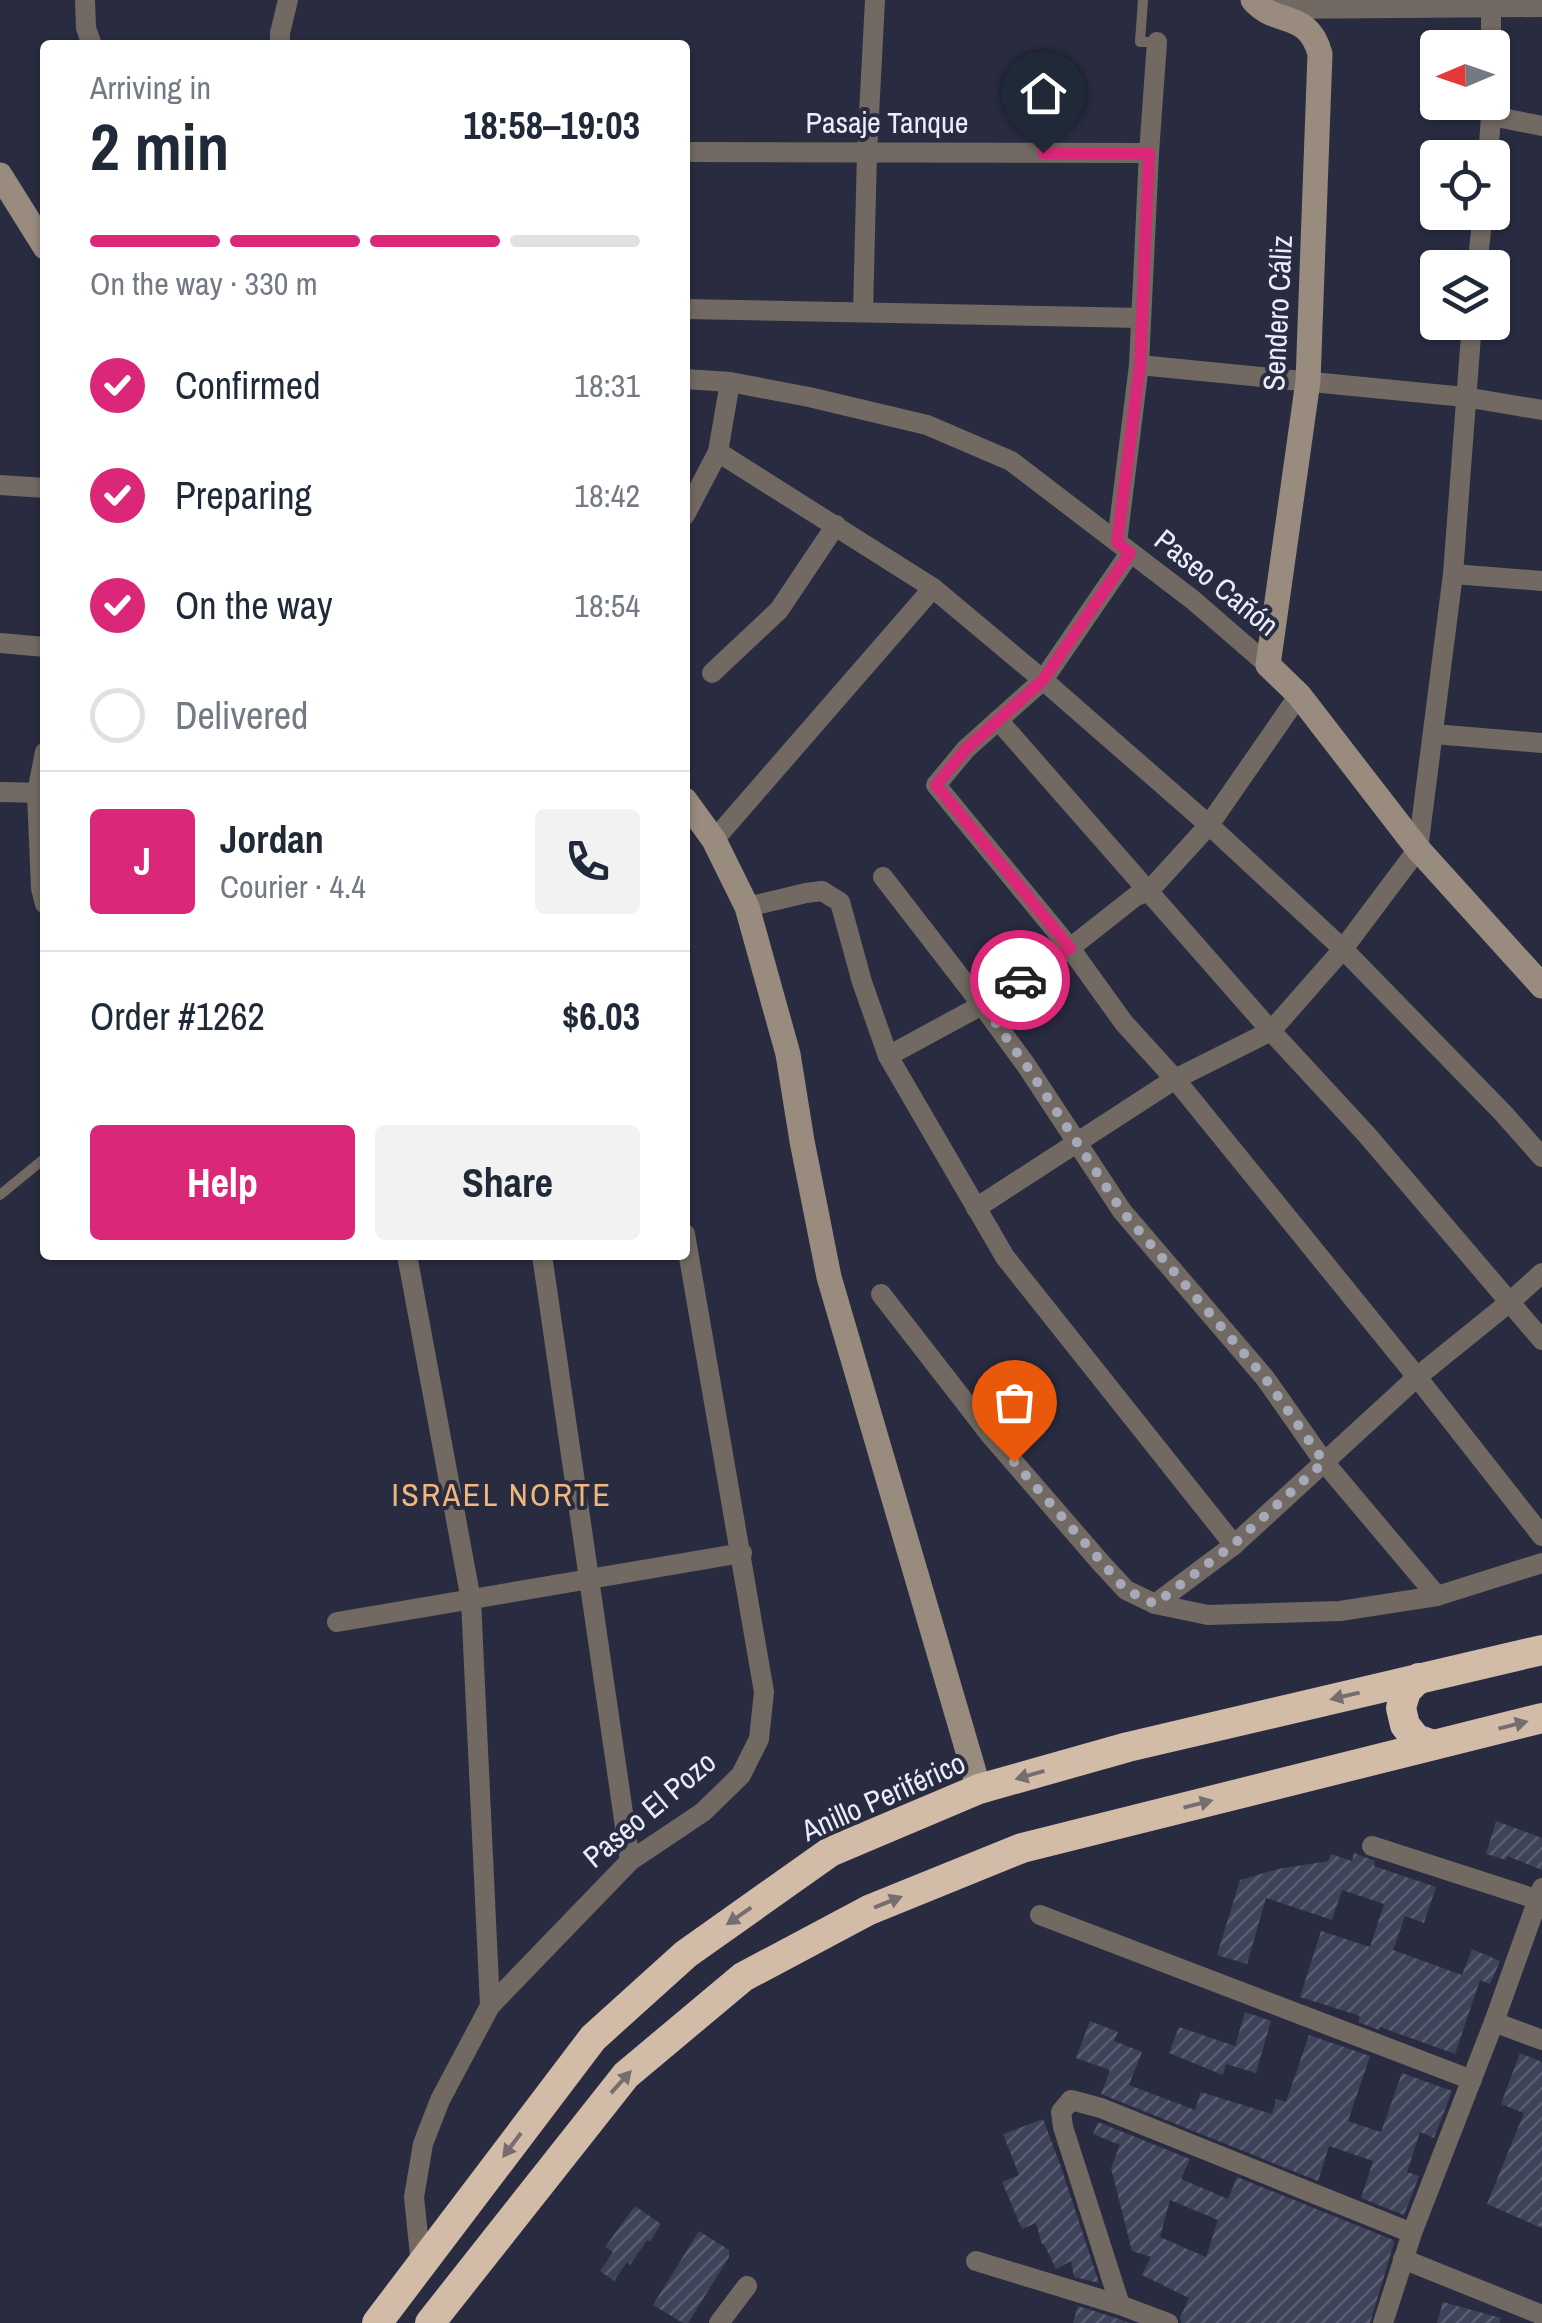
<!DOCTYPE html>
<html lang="en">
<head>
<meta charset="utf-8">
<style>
	:root { --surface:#fff; --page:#f2f2f3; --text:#1f2937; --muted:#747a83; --line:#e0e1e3; --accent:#db2777 }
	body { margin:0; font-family:"Archivo Narrow",sans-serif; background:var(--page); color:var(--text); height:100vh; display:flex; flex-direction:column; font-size:38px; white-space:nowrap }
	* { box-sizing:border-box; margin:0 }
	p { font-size:32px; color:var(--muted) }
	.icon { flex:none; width:55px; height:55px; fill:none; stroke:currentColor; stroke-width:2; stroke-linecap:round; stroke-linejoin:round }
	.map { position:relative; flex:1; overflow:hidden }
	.sheet { position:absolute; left:40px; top:40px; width:650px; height:1220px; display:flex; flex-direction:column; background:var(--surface); border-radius:10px; box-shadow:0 2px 8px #0004 }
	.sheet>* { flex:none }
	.needle { width:65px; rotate:268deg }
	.tools { position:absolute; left:1420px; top:30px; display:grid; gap:20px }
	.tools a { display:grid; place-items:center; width:90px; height:90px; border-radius:10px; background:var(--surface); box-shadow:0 2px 8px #0004; font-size:50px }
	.pin { position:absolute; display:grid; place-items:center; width:85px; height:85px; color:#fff; margin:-102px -42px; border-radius:50% 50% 50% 0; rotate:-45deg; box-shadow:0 0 10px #0007 }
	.pin .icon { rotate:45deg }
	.courier { position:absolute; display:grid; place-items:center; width:100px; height:100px; margin:-50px; border:8px solid #db2777; border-radius:50%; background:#fff; color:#222; box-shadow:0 2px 12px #0007 }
	.summary em { font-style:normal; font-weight:700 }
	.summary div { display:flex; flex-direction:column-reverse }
	.summary { display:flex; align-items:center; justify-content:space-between; height:170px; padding:0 50px }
	h1 { font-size:65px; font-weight:700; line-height:75px }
	.bar { display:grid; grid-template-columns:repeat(4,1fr); gap:15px 10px; align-content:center; height:120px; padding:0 50px }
	.bar i { height:12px; border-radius:8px; background:var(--line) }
	.bar .selected { background:var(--accent) }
	.bar p { grid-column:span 4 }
	.line { display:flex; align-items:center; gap:25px; padding:0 50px; border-top:2px solid var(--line) }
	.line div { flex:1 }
	.round { display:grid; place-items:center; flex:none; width:105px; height:105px; border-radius:10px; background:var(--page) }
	ol { padding:0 50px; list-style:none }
	li { display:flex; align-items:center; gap:30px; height:110px }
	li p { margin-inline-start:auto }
	li .icon { padding:10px; border-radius:50%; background:var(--accent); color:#fff; stroke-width:4 }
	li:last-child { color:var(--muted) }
	li i { width:55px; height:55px; border:5px solid var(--line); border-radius:50% }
	.action { display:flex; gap:20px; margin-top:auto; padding:20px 50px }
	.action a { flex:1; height:115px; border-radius:10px; background:var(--accent); color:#fff; font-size:40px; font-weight:700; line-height:115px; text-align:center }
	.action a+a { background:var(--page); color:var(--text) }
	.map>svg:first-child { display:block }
	.building { fill:url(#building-hatch); fill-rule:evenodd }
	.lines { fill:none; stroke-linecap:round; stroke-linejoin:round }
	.lane { stroke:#726a62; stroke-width:10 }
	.street { stroke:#726a62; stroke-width:20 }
	.secondary { stroke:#998b7e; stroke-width:25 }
	.highway { stroke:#d2bca8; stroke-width:30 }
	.oneway { fill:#756d6f }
	.done { stroke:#a6a9b8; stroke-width:10; stroke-dasharray:0 18 }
	.route { stroke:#db2777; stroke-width:12 }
	.labels { text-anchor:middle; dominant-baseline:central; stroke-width:8; stroke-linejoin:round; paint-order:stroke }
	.street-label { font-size:30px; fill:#e9ecf9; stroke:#292c40 }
	.neighbourhood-label { font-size:32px; letter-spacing:2.5px; fill:#f0b77d; stroke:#292c40 }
</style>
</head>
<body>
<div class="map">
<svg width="1542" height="2323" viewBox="0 0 1542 2323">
	<defs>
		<pattern id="building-hatch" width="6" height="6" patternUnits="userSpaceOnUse" patternTransform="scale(2.5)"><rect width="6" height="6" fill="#3f4359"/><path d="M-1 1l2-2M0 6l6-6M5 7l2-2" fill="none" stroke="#5b5e72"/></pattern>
	</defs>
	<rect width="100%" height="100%" fill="#292c40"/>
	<!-- building -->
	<g class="building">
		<polygon points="1496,1821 1542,1838 1542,1870 1507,1856 1506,1860 1486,1854"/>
		<polygon points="1354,1853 1375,1861 1374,1866 1436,1887 1424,1923 1405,1916 1393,1950 1462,1975 1472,1949 1500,1961 1490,1984 1480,1980 1455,2054 1380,2027 1379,2030 1358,2022 1360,2016 1300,1997 1321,1931 1370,1947 1384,1904 1342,1890 1332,1920 1266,1898 1247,1964 1217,1955 1240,1880 1278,1869 1328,1861 1331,1854 1352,1861"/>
		<polygon points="1245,2012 1271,2021 1256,2073 1226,2064 1223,2075 1169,2053 1179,2027 1235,2046"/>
		<polygon points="1090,2021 1118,2032 1114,2041 1142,2052 1129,2085 1195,2110 1201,2092 1272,2114 1276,2099 1286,2102 1309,2035 1370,2056 1348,2121 1381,2132 1402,2073 1452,2091 1434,2138 1420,2132 1407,2172 1419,2176 1404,2215 1361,2198 1373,2161 1329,2146 1318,2181 1101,2094 1110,2070 1076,2058"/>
		<polygon points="1520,2053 1542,2062 1542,2228 1487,2204 1524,2113 1501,2104"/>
		<polygon points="1043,2119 1061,2167 1099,2283 1074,2277 1071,2261 1056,2269 1044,2244 1042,2244 1036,2223 1022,2229 1002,2182 1019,2175 1003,2134"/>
		<path d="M1098,2122L1190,2159L1181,2179L1228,2199L1237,2177L1393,2240L1394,2243L1370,2323H1181L1180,2318L1189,2298L1142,2275L1151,2257L1132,2251L1111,2168L1120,2145L1093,2134ZM1170,2200L1218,2220L1206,2257L1160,2237Z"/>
		<polygon points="635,2206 661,2224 650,2242 647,2240 630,2265 627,2262 614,2281 600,2271 613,2252 605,2247"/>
		<polygon points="699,2231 729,2250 729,2257 688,2323 683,2323 653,2305"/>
		<polygon points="1443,2302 1501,2318 1500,2323 1437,2323"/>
		<polygon points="1078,2306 1116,2318 1129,2323 1073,2323"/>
	</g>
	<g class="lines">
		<!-- lane -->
		<g class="lane">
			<polyline points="1143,0 1140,42 1157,42"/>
			<polyline points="0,1195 45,1158"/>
		</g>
		<!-- street -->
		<g class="street">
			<polyline points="85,0 86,28 92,45"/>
			<polyline points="1491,7 1491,48"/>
			<polyline points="1269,9 1542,7"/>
			<polyline points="280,45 280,33 288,0"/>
			<polyline points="1492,116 1542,126"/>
			<polyline points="685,152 1149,153"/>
			<polyline points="1488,158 1492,102"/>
			<polyline points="1477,268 1483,212"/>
			<polyline points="685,309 1141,318"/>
			<polyline points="863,312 867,153 875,0"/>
			<polyline points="1139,365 1465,397 1542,410"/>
			<polyline points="685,379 730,382 809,397 927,425 1011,461 1193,600 1268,665"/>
			<polyline points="718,452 730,382"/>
			<polyline points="0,485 45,488"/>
			<polyline points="685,515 718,452 933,588 1043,680 1209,825 1343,949 1503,1113 1542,1157"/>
			<polyline points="1117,542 1139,365 1149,153 1157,42"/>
			<polyline points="1130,553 1043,680 966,749 936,785 1070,948 1124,1023 1175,1079 1417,1377 1542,1536"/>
			<polyline points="1453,574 1542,581"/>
			<polyline points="0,643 45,647"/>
			<polyline points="712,673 779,610 836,525"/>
			<polyline points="998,720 1271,1031 1367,1135 1542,1340"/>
			<polyline points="1434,734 1542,743"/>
			<polyline points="45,752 37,793 41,888 45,904"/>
			<polyline points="0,792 45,793"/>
			<polyline points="714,840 933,588"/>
			<polyline points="883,877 982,1005 1026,1065 1122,1211 1265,1378 1324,1462 1437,1596"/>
			<polyline points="747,907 806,893 822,891 840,902 862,982 888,1056 1005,1257 1234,1545"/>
			<polyline points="888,1056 982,1005 1070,948 1136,896 1148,892 1209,825 1299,695"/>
			<polyline points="976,1208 1175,1079 1271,1031 1343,949 1418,849 1453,574 1472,322"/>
			<polyline points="407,1255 471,1600 490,2006"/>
			<polyline points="542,1255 630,1861"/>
			<polyline points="881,1294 992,1437 1101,1563 1126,1590 1155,1604 1208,1615 1340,1611 1437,1596 1542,1563"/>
			<polyline points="1155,1604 1234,1545 1417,1377 1511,1301 1542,1273"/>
			<polyline points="337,1622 742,1553"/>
			<polyline points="1372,1846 1542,1901"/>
			<polyline points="1040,1915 1472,2080"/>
			<polyline points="1494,2022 1542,2040"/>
			<polyline points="1403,2259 1542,2315"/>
			<polyline points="976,2261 1120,2305"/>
			<polyline points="421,2265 414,2197 423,2144 440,2100 490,2006 630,1861 703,1812 741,1775 759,1739 764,1692 685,1234"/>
			<polyline points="719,2323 747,2286"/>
			<polyline points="1168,2323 1120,2305 1063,2127 1061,2112 1071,2100 1101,2108 1412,2233"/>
			<polyline points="1383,2323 1412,2233 1494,2022 1542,1888"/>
		</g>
		<!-- secondary -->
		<g class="secondary">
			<path d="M1253,0C1276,27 1308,9 1320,54L1308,381L1268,665L1299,695L1418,849L1542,986"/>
			<polyline points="0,175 45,247"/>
			<polyline points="685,800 714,840 747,907 788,1054 802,1141 829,1277 979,1789"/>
		</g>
		<!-- highway -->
		<g class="highway">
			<polyline points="1419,1678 1406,1691 1401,1708 1405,1725 1416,1739 1433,1745"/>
			<polyline points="377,2323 593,2038 686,1954 830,1852 979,1789 1128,1747 1542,1650"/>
			<polyline points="430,2323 626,2075 743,1977 869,1910 1022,1848 1542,1718"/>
		</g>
	</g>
	<!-- one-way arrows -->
	<defs><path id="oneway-solid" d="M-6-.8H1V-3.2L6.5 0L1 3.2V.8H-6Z" transform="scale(2.5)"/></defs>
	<g class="oneway">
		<use href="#oneway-solid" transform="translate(1345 1696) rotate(167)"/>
		<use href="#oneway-solid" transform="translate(1513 1725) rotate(-14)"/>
		<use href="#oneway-solid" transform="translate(1030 1775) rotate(164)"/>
		<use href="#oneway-solid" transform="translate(1198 1804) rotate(-14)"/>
		<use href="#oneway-solid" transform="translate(888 1902) rotate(-22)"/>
		<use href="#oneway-solid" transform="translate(739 1916) rotate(145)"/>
		<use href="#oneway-solid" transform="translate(621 2082) rotate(-48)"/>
		<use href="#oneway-solid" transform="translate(512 2145) rotate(127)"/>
	</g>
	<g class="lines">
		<!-- done -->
		<polyline class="done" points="1014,1462 1126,1590 1155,1604 1234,1544 1324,1462 1265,1378 1122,1211 1026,1065 982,1004 1020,980"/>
		<!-- route -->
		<polyline class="route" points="1020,980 1070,948 936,785 966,749 1043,680 1130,553 1117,542 1140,365 1149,153 1043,153"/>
	</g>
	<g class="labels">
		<!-- street labels -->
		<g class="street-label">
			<text x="887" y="122">Pasaje Tanque</text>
			<text transform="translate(1277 313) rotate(-87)">Sendero Cáliz</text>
			<text transform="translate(1217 582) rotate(39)">Paseo Cañón</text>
			<text transform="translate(883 1796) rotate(-24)">Anillo Periférico</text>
			<text transform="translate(649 1809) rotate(-40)">Paseo El Pozo</text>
		</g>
		<!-- neighbourhood labels -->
		<g class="neighbourhood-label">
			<text x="502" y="1494">ISRAEL NORTE</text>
		</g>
	</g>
</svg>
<div class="tools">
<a><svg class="needle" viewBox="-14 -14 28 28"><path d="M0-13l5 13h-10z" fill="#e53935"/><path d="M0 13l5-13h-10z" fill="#747a83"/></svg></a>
<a><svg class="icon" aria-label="locate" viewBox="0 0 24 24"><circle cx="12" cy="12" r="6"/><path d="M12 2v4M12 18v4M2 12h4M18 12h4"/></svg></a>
<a><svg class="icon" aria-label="layers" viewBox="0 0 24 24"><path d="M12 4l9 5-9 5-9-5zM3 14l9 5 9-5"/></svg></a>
</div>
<div class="pin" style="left:1014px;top:1462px;background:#ea580c"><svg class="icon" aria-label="bag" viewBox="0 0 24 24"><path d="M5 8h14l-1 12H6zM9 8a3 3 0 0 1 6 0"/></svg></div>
<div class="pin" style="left:1043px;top:153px;background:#1f2937"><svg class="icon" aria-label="home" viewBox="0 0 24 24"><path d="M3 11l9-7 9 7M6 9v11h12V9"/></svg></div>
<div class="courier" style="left:1020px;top:980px"><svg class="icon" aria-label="car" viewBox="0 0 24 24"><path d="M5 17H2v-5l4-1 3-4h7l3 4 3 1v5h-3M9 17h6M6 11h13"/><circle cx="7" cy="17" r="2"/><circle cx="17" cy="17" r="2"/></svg></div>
<section class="sheet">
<div class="summary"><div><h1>2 min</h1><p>Arriving in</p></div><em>18:58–19:03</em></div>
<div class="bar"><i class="selected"></i><i class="selected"></i><i class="selected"></i><i></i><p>On the way · 330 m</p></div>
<ol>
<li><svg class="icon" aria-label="check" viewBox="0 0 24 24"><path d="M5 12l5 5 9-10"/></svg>Confirmed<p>18:31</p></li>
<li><svg class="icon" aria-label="check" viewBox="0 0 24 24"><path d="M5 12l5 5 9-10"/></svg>Preparing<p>18:42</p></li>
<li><svg class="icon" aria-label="check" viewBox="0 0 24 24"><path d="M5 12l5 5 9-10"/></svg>On the way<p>18:54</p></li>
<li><i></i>Delivered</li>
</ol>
<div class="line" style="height:180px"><b class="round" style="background:var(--accent);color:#fff">J</b><div><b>Jordan</b><p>Courier · 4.4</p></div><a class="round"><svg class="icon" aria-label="phone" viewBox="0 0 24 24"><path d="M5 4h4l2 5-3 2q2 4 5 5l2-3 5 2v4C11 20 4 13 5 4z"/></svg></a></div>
<div class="line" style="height:130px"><div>Order #1262</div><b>$6.03</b></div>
<div class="action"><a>Help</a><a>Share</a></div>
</section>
</div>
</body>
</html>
